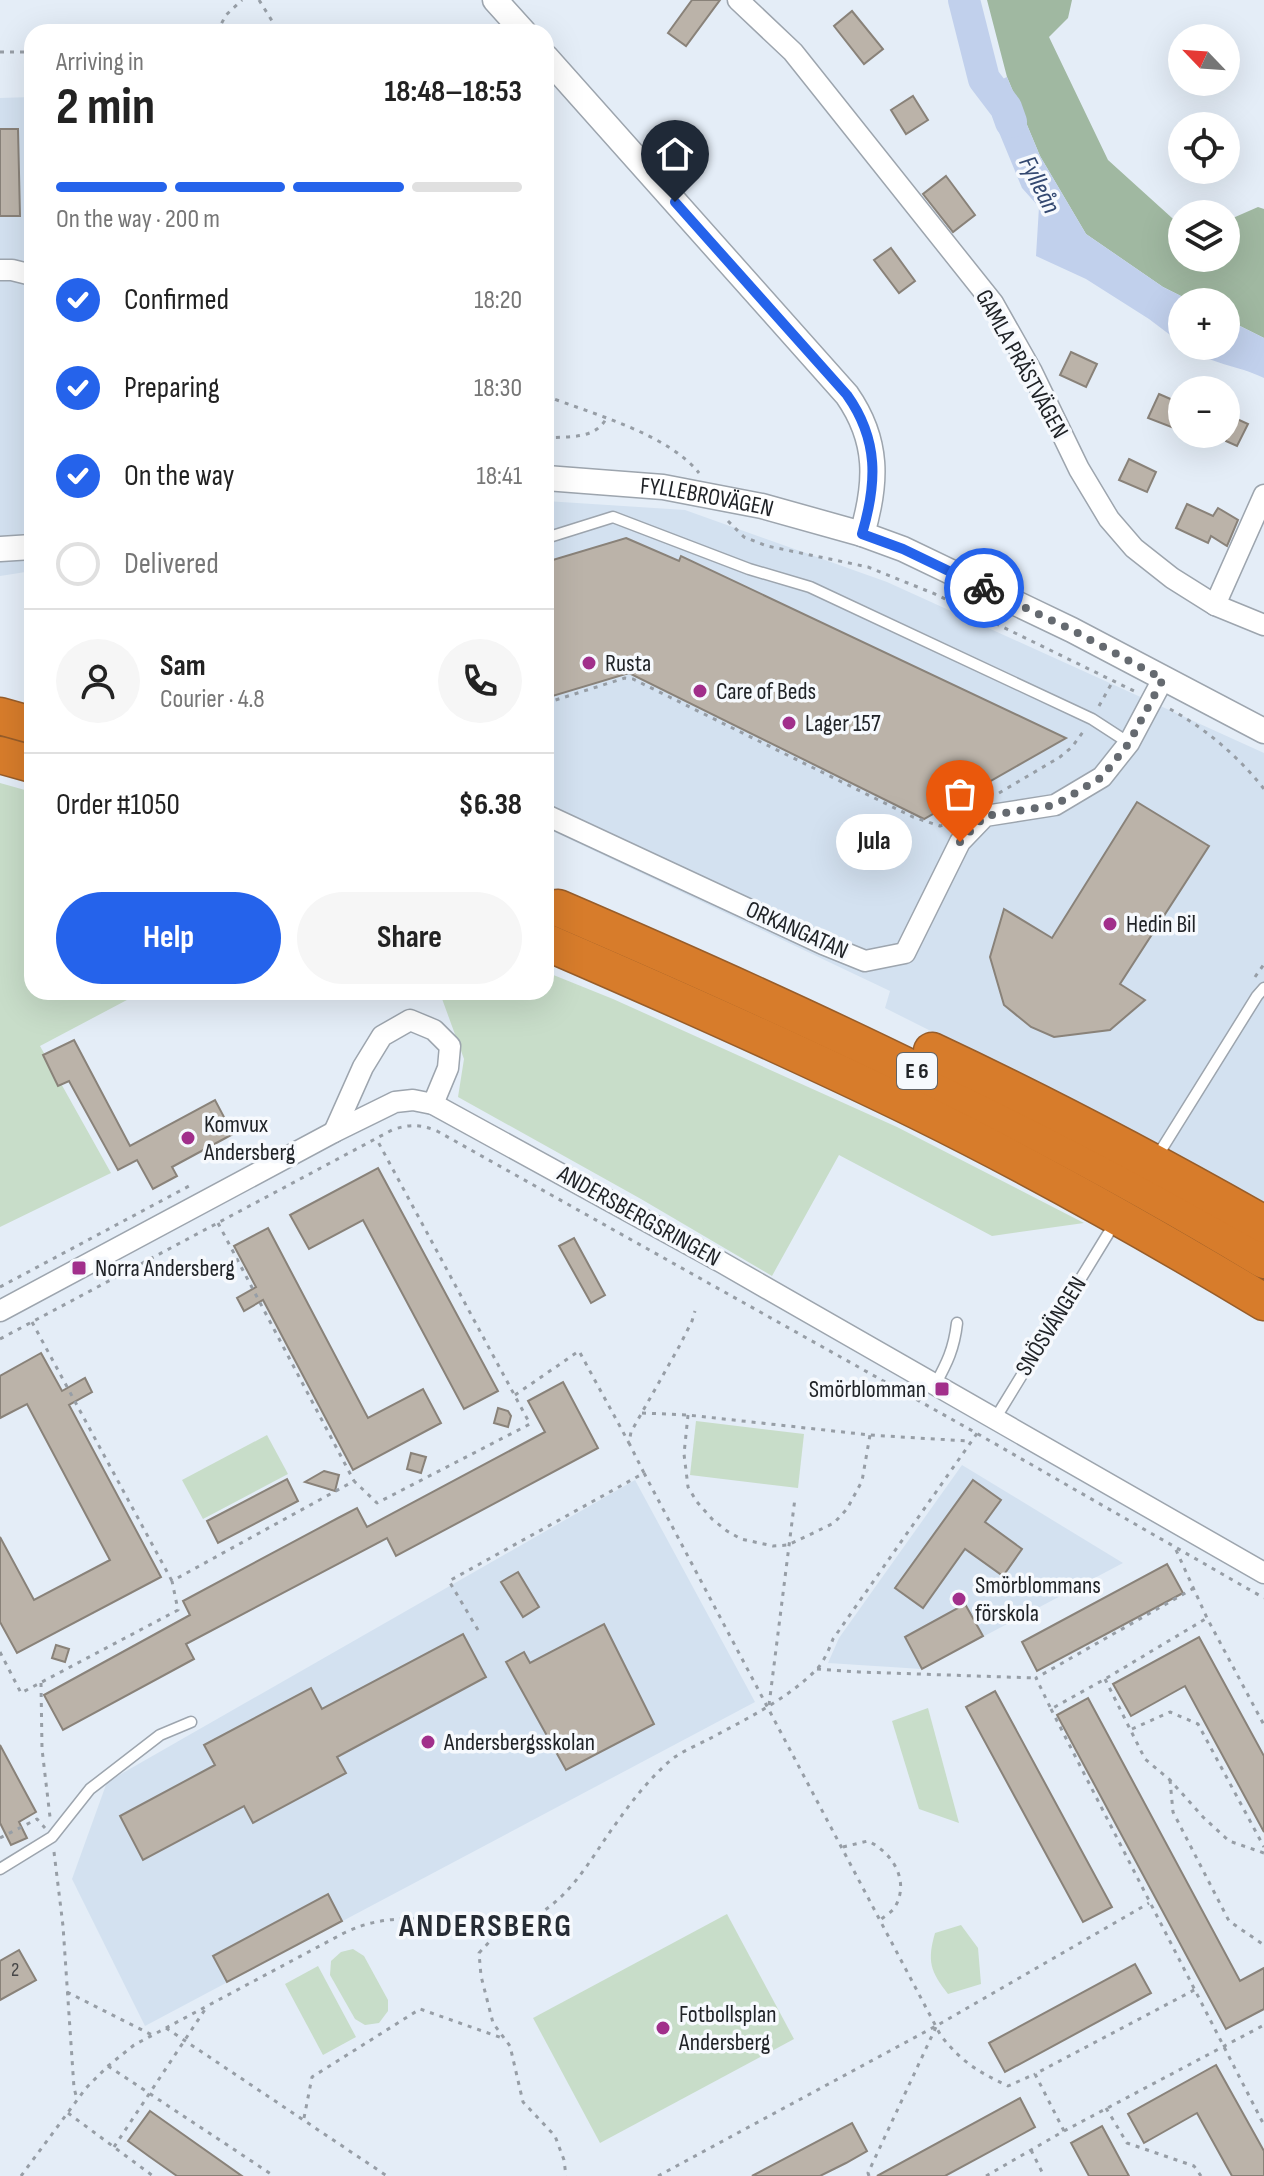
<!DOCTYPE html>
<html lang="en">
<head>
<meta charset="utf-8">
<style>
	:root { --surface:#fff; --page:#f6f6f6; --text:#222; --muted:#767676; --line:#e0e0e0; --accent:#2563eb }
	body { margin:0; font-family:"Sofia Sans Condensed",sans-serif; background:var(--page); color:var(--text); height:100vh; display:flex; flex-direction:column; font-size:30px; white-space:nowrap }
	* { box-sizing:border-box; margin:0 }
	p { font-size:26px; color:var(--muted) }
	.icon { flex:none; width:44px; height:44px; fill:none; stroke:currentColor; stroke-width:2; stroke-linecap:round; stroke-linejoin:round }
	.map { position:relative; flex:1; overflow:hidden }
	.panel { position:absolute; left:24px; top:24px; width:530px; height:976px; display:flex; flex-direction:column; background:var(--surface); border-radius:24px; box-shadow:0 8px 32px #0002 }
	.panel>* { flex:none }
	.needle { width:52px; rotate:295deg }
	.tools { position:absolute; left:1168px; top:24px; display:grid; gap:16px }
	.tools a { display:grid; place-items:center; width:72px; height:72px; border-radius:50%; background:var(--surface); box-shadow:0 8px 32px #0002; font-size:40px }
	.pin { position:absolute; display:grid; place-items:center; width:68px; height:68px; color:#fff; margin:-82px -34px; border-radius:50% 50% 50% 0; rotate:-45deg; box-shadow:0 0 8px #0007 }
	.pin .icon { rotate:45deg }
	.courier { position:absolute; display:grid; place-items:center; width:80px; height:80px; margin:-40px; border:6px solid #2563eb; border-radius:50%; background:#fff; color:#222; box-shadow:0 2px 10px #0007 }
	.bubble { position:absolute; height:56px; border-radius:28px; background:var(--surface); box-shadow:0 8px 32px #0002; font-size:26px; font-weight:700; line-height:56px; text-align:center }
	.head em { font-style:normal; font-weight:700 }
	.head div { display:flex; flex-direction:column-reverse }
	.head { display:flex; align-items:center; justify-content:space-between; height:136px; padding:0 32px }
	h1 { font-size:52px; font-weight:700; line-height:60px }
	.bar { display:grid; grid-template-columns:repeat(4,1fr); gap:12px 8px; align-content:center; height:96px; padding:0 32px }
	.bar i { height:10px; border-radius:6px; background:var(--line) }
	.bar .selected { background:var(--accent) }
	.bar p { grid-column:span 4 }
	.line { display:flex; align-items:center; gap:20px; padding:0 32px; border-top:2px solid var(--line) }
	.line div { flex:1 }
	.round { display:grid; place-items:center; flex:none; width:84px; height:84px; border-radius:42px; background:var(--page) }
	ol { padding:0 32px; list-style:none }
	li { display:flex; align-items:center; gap:24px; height:88px }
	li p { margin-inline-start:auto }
	li .icon { padding:8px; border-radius:50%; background:var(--accent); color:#fff; stroke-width:4 }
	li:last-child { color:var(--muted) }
	li i { width:44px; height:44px; border:4px solid var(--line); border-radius:50% }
	.primary-button { display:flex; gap:16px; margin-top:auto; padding:16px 32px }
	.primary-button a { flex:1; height:92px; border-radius:48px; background:var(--accent); color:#fff; font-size:32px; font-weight:700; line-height:92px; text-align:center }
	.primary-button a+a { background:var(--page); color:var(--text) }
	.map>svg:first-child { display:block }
	.built { fill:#d3e1f0 }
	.green { fill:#c8ddc9 }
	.forest { fill:#a0b8a1 }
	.water { fill:#c1d0ec }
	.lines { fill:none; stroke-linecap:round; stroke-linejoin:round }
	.river { stroke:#c1d0ec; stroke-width:32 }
	.building { fill:#bbb3a9; stroke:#898279; stroke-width:2 }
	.service-casing { stroke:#9da5ae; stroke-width:13 }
	.minor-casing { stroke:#9da5ae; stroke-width:23 }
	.tertiary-casing { stroke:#9da5ae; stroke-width:27 }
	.motorway-casing { stroke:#975d2a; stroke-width:39 }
	.path { stroke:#979ea6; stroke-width:3; stroke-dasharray:4 6; stroke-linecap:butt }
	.service { stroke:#fff; stroke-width:10 }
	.minor { stroke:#fff; stroke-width:20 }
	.tertiary { stroke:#fff; stroke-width:24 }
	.motorway { stroke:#d77c2b; stroke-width:36 }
	.done { stroke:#656a70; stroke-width:8; stroke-dasharray:0 14.4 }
	.route { stroke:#2563eb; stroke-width:10 }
	.poi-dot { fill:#a12f8b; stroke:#f6f9fd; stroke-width:3 }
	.labels { text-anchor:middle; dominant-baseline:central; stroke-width:7; stroke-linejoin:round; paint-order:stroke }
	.number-label { font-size:20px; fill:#474748 }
	.shield { fill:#f6f9fd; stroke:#606367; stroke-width:2 }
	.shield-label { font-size:22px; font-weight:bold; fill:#202327 }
	.street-label { font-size:24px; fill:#202327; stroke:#f6f9fd }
	.poi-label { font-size:24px; fill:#202327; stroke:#f6f9fd; text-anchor:start }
	.water-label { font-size:26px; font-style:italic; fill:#334870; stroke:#f6f9fd }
	.district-label { font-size:32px; font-weight:bold; letter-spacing:2px; fill:#262c34; stroke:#f6f9fd }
</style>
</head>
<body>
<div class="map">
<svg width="1264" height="2176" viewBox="0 0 1264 2176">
	<rect width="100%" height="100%" fill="#e4edf7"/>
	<!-- built -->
	<g class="built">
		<polygon points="32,97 32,571 0,576 0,98"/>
		<polygon points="546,501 685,510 887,582 1264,753 1264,1208 1138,1135 885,1008 890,991 546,828"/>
		<polygon points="962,1465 1123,1563 922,1669 828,1663 839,1638"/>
		<polygon points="635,1480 755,1702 145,2026 72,1879 107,1782"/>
	</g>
	<!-- green -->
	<g class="green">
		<polygon points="0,783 32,792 32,992 142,992 40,1046 111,1173 0,1227"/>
		<polygon points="546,972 613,999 897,1127 1084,1223 992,1236 839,1155 772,1276 641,1199 458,1097 464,1059 441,996 431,992 546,992"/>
		<polygon points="696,1421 804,1434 798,1488 690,1475"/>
		<polygon points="267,1435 288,1474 203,1519 182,1480"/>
		<polygon points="928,1708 959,1823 919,1809 892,1721"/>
		<polygon points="727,1914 794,2039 600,2143 533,2018"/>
		<path d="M961,1925L978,1948L981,1984L948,1994C930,1971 927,1961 935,1933Z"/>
		<polygon points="353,1949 364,1956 388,2000 388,2011 379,2023 365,2025 355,2019 330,1975 331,1961 341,1952"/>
		<polygon points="318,1966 356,2037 323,2055 285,1984"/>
	</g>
	<!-- forest -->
	<polygon class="forest" points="987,0 1072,0 1068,18 1049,37 1108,160 1182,227 1182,258 1226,258 1226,221 1258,207 1264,209 1264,338 1226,319 1226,302 1193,302 1163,287 1086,234 1040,156 1007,77"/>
	<!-- water -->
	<g class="water">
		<polygon points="1007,77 1040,156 1086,234 1163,287 1193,302 1182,302 1182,344 1149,319 1086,279 1036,256 1039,207 1022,188 991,113 976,91"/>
		<path d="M1226,319L1264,338V378C1238,365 1208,364 1185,346H1226Z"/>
	</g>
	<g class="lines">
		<!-- river -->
		<polyline class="river" points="964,0 984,79 1006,108 1011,122"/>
	</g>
	<!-- building -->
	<g class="building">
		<polygon points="692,0 720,0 686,46 668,33"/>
		<polygon points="852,11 883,49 864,64 834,26"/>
		<polygon points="913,96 928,120 906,134 891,110"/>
		<polygon points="0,129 18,129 20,216 0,216"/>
		<polygon points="946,176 975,215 953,232 923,194"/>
		<polygon points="891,248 915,281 899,293 874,260"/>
		<polygon points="1071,352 1097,364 1086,387 1060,375"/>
		<polygon points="1159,394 1182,404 1182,410 1174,428 1148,418"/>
		<polygon points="1226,414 1248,424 1237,446 1226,441"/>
		<polygon points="1129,459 1156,472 1147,492 1119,480"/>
		<polygon points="1187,504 1213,516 1218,508 1238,520 1227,546 1211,536 1208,543 1176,528"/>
		<polygon points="626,538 679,561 681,556 1066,738 924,819 629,673 546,698 546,562"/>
		<polygon points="1137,802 1209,846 1120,984 1145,1000 1110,1030 1054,1037 1031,1027 1004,1005 990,957 1004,909 1052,938"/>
		<polygon points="74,1040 130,1146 215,1100 233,1134 172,1167 177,1176 153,1189 137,1160 118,1170 69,1081 58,1086 43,1055"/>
		<polygon points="378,1168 498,1391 464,1409 363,1220 309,1249 290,1215"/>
		<polygon points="268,1228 368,1418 423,1389 441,1423 353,1470 263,1300 244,1311 237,1298 256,1287 234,1246"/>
		<polygon points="574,1238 605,1295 591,1303 559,1246"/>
		<polygon points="41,1353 62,1391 85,1378 92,1392 69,1405 161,1577 17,1653 0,1622 0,1537 34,1600 110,1560 27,1404 0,1418 0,1376"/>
		<polygon points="563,1382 598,1448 396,1556 387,1538 186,1644 194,1659 63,1730 44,1695 190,1615 183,1601 338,1518 357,1508 367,1527 545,1432 528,1401"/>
		<polygon points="498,1408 508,1411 511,1416 508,1427 494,1423"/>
		<polygon points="411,1453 426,1457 421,1473 407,1469"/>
		<polygon points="324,1471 339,1475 335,1491 305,1482"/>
		<polygon points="287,1479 298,1501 218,1543 207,1521"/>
		<polygon points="973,1480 1001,1500 985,1522 1022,1549 1003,1576 965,1549 923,1608 895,1588"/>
		<polygon points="1167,1564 1183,1593 1037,1671 1022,1642"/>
		<polygon points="518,1572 539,1607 523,1617 501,1582"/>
		<polygon points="965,1604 983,1636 922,1669 905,1637"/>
		<polygon points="604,1624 654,1724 566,1770 506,1662 524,1652 530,1663"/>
		<polygon points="463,1634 486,1677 337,1757 346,1773 253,1823 244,1806 143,1860 120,1816 215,1765 204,1745 311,1688 322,1709"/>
		<polygon points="1199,1637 1264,1756 1264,1832 1185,1686 1131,1716 1113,1684"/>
		<polygon points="56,1645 69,1649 65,1662 52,1658"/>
		<polygon points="995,1691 1112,1907 1083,1922 966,1707"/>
		<polygon points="1088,1698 1240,1981 1264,1968 1264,2009 1226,2029 1057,1715"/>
		<polygon points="0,1745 36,1812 19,1822 27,1838 11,1845 0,1823"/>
		<polygon points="328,1894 342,1921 227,1982 213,1956"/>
		<polygon points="19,1950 36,1980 0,2000 0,1961"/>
		<polygon points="1135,1964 1151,1993 1005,2072 989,2043"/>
		<polygon points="1216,2065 1264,2151 1264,2176 1232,2176 1197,2113 1144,2143 1128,2114"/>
		<polygon points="1020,2098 1035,2127 1017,2137 945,2176 877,2176"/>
		<polygon points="150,2111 242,2176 177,2176 150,2157 128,2141"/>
		<polygon points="852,2123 867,2151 846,2163 820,2176 752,2176"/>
		<polygon points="1102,2126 1129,2176 1089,2176 1071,2143"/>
	</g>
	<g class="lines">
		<defs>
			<g id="service">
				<polyline points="546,538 613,517 749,569 810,587 1092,719 1129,743"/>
				<polyline points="1158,1155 1257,996 1264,988"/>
				<path d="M935,1385C947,1363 954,1349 957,1323"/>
				<polyline points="995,1419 1108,1234"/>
				<polyline points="0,1869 52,1837 90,1789 160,1735 191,1722"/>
			</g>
			<g id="minor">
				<polyline points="738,0 793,52 993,303 1032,372 1079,469 1109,519 1134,548 1172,578 1215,605 1264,625"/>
				<polyline points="0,270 12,270 32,275"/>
				<polyline points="1215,605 1264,495"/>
				<polyline points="546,815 823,944 865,961 905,953 960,842 985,816 1055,805 1102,777 1129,743 1163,679"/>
				<polyline points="334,1132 363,1067 382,1036 410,1020 434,1030 450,1046 448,1068 433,1104"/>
				<polyline points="0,1311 334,1132 395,1102 413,1100 433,1104 721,1262 1264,1573"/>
			</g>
			<g id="tertiary">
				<polyline points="495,0 524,32"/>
				<path d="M546,57L847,395C879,441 877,483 862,534"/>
				<path id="s1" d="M546,478L663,487L762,506L862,534L903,549L1072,630L1264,731"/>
				<polyline points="0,549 32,547"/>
			</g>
			<g id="motorway">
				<polyline points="0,716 32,725"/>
				<polyline points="0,755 32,764"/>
				<path d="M558,908C800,1012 1039,1123 1264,1260"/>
				<path d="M546,942C671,996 795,1051 918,1111C1036,1169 1151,1234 1264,1302"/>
				<path d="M932,1051C1045,1104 1155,1162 1264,1224"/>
			</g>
		</defs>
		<!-- service casing -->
		<use href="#service" class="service-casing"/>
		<!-- minor casing -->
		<use href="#minor" class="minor-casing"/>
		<!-- tertiary casing -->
		<use href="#tertiary" class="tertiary-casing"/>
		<!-- motorway casing -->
		<use href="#motorway" class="motorway-casing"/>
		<!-- path -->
		<g class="path">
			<polyline points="259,0 279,32"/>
			<polyline points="217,32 226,15 242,0"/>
			<polyline points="0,52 32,52"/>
			<path d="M546,396C593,414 668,434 699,473"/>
			<path d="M546,438C568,436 594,440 606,419"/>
			<polyline points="728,521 744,537 767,546 868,567 935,594 1134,691"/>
			<polyline points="546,703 625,678 633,679 913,817 940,826 952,823"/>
			<polyline points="1099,706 1113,681"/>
			<path d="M1170,709C1206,729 1238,756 1264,789"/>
			<polyline points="999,793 1060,757 1072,747 1085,729"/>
			<polyline points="1255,977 1264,964"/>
			<polyline points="218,1223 354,1481"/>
			<polyline points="0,1287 191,1185"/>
			<polyline points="32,1322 172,1581"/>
			<path d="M0,1339L392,1130C409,1124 420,1124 437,1131L978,1434L1264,1598"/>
			<polyline points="515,1395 579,1351 629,1443"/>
			<polyline points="642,1413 688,1415 870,1435 967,1441 971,1444"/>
			<polyline points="688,1415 684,1454 688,1487 697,1502 712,1519 727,1531 741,1539 773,1546 788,1545 834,1523 847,1509 862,1481 870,1435"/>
			<path d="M644,1473L941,2036C963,2063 977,2071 1008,2086L1035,2074"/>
			<polyline points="1176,1550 1207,1618 1264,1725"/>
			<polyline points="1194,1588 1036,1678 1051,1709 1105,1679 1207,1618"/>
			<polyline points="478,1630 449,1581 644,1473 629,1443 631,1432 680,1345 692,1321 695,1311"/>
			<polyline points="0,1652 21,1693 178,1610 172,1581 354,1481 377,1503 530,1424 376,1138"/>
			<polyline points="817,1669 859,1672 1036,1678"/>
			<polyline points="1105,1679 1145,1759 1170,1780 1203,1817 1229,1841 1264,1853"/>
			<polyline points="41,1683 42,1749 50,1817"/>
			<polyline points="769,1705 795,1498"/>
			<polyline points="1051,1709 1264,2125"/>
			<polyline points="1132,1729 1170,1712 1198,1724 1264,1847"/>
			<polyline points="1170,1780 1173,1812 1229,1921 1264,1945"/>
			<polyline points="0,1838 37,1819 45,1828"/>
			<path d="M843,1847L868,1841C893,1853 910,1881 895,1907C892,1912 885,1916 880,1920"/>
			<polyline points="54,1852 63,1926 74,2088 77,2099"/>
			<polyline points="502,1928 479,1953 481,1976 493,2023 510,2046 523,2102 555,2136 564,2160 566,2176"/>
			<polyline points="67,1992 152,2035"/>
			<polyline points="166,2028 387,2176"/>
			<polyline points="108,2066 274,2176"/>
			<polyline points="1106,2108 1127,2143 1194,2166 1201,2176"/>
			<polyline points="68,2113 153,2176"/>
			<polyline points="304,2118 312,2077 420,2009 505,2039"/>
			<polyline points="1064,2131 1035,2074 1196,1989"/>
			<polyline points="114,2147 206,2008"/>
			<polyline points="1031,2150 1044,2176"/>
			<path d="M21,2176L86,2088L108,2066L134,2045L344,1933C367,1922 389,1918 415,1919C449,1922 482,1935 516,1924C569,1907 589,1859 620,1818C635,1797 652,1776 672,1759C683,1751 697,1745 709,1739C746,1719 786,1700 816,1670C824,1662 829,1649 833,1639L978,1432"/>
			<polyline points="658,2176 936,2026 1149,1903"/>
			<polyline points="869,2176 868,2173 936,2027"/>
			<polyline points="986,2176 1064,2131 1264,2025"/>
		</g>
		<!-- service -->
		<use href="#service" class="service"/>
		<!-- minor -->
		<use href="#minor" class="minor"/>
		<!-- tertiary -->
		<use href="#tertiary" class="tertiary"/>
		<!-- motorway -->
		<use href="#motorway" class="motorway"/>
	</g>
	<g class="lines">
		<!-- done -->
		<polyline class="done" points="960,842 985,816 1055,805 1102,777 1129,743 1163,679 1072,630 984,588"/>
		<!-- route -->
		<path class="route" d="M675,202L847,395C879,440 877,483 862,534L903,549L984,588"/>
	</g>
	<!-- markers -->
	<g class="poi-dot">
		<circle cx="589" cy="663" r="8"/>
		<circle cx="700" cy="691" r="8"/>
		<circle cx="789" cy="723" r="8"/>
		<circle cx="1110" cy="924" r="8"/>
		<circle cx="188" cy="1138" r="8"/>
		<rect x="71" y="1260" width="16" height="16" rx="4"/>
		<rect x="934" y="1381" width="16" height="16" rx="4"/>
		<circle cx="959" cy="1599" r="8"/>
		<circle cx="428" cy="1742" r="8"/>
		<circle cx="663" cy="2028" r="8"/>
	</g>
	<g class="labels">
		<!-- number labels -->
		<g class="number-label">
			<text x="15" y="1970">2</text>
		</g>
		<!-- shield labels -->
		<rect class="shield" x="897" y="1053" width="40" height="36" rx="6"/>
		<g class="shield-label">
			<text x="917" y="1071">E 6</text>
		</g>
		<!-- street labels -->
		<g class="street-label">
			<text transform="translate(1022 364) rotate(61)">GAMLA PRÄSTVÄGEN</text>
			<text stroke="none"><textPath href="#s1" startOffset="162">FYLLEBROVÄGEN</textPath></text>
			<text transform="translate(797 930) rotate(24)">ORKANGATAN</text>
			<text transform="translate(639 1216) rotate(29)">ANDERSBERGSRINGEN</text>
			<text transform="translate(1051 1326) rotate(-58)">SNÖSVÄNGEN</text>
		</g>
		<!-- poi labels -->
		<g class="poi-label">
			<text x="605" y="663">Rusta</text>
			<text x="716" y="691">Care of Beds</text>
			<text x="805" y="723">Lager 157</text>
			<text x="1126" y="924">Hedin Bil</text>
			<text x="204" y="1124">Komvux<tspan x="204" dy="28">Andersberg</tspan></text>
			<text x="95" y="1268">Norra Andersberg</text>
			<text x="926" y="1389" text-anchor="end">Smörblomman</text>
			<text x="975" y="1585">Smörblommans<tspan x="975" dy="28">förskola</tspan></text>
			<text x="444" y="1742">Andersbergsskolan</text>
			<text x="679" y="2014">Fotbollsplan<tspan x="679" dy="28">Andersberg</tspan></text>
		</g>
		<!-- water labels -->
		<g class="water-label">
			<text transform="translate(1039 185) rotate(63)">Fylleån</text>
		</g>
		<!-- district labels -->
		<g class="district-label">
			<text x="486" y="1926">ANDERSBERG</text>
		</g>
	</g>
</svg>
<div class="tools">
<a><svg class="needle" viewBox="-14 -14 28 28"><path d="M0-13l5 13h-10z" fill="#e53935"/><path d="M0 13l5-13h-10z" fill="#767676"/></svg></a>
<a><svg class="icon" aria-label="locate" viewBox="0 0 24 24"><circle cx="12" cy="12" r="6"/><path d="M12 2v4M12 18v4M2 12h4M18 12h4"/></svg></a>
<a><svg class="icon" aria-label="layers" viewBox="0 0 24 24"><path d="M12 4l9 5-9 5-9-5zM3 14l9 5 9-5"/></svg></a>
<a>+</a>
<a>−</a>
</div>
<div class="pin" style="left:960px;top:842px;background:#ea580c"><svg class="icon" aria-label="bag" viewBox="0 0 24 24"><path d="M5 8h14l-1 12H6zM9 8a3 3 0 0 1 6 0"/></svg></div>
<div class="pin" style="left:675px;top:202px;background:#1f2937"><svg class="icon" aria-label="home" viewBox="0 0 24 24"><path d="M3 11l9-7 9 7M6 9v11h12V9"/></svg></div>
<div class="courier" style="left:984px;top:588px"><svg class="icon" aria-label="bike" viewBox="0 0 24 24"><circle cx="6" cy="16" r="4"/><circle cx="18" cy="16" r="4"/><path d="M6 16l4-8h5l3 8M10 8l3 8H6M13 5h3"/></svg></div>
<div class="bubble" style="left:836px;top:814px;width:76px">Jula</div>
<section class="panel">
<div class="head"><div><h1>2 min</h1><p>Arriving in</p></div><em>18:48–18:53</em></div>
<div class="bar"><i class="selected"></i><i class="selected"></i><i class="selected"></i><i></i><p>On the way · 200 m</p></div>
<ol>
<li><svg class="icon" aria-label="check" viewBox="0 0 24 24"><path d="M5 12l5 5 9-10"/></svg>Confirmed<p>18:20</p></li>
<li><svg class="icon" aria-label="check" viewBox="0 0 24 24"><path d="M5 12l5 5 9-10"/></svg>Preparing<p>18:30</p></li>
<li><svg class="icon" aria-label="check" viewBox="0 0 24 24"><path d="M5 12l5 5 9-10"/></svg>On the way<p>18:41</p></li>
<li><i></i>Delivered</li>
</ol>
<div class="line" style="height:144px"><a class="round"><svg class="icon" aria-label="person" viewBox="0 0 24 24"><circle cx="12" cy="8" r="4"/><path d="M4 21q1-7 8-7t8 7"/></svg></a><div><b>Sam</b><p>Courier · 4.8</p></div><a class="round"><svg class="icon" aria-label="phone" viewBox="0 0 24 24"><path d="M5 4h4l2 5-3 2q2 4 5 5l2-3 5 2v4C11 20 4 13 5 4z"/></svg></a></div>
<div class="line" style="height:104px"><div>Order #1050</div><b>$6.38</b></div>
<div class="primary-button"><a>Help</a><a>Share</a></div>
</section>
</div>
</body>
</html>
